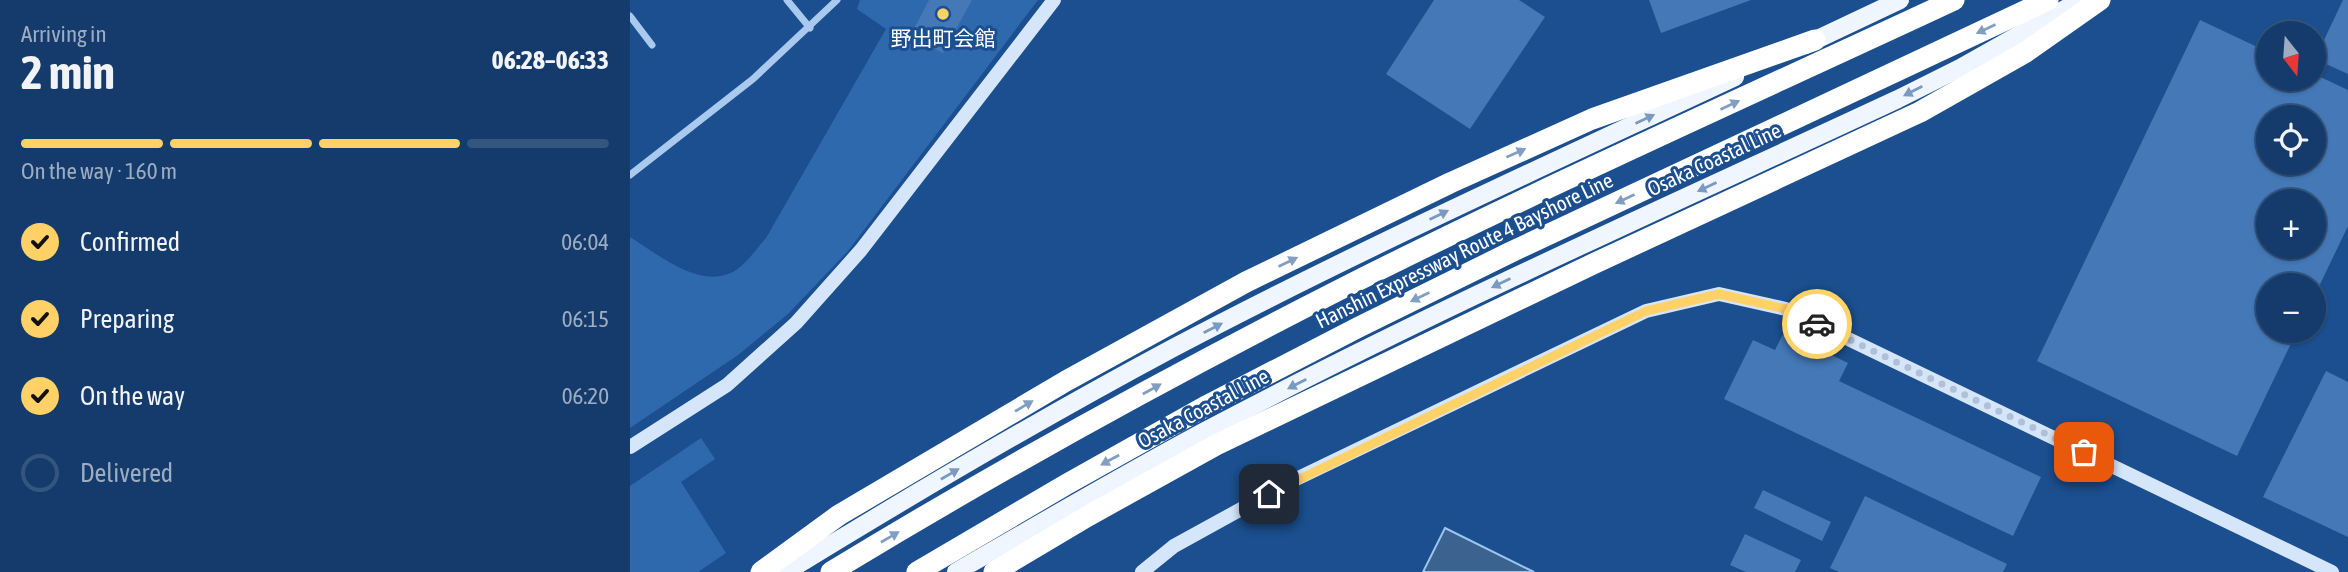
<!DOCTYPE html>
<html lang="en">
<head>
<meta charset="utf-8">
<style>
	:root { --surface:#143b6b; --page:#214673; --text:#f1f3f6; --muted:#9dadc1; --line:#33557e; --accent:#ffd166 }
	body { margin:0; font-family:"Asap Condensed","Noto Sans JP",sans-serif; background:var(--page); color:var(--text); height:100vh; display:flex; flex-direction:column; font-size:26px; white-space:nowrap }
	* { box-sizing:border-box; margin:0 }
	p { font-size:23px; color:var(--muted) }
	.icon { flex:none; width:38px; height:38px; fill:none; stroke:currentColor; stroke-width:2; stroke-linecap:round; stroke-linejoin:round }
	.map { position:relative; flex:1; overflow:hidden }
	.details { display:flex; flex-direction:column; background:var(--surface); width:630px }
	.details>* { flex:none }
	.needle { width:46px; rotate:163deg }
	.buttons { position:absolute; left:1626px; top:21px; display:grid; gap:14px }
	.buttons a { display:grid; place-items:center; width:70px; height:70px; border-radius:50%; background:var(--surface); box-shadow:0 2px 5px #0004,0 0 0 2px var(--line); font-size:35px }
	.pin { position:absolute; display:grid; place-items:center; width:60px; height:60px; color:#fff; margin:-30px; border-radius:14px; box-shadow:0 4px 10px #0006 }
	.courier { position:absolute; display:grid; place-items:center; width:70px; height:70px; margin:-35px; border:5px solid #ffd166; border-radius:50%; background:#fff; color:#222; box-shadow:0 2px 9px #0007 }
	.summary em { font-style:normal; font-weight:700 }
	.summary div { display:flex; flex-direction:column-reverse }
	.summary { display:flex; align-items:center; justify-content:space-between; height:119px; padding:0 21px }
	h1 { font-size:46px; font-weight:700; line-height:52px }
	.bar { display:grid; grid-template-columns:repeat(4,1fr); gap:10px 7px; align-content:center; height:84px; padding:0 21px }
	.bar i { height:9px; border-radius:5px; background:var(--line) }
	.bar .selected { background:var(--accent) }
	.bar p { grid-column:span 4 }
	ol { padding:0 21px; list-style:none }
	li { display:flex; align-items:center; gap:21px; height:77px }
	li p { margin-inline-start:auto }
	li .icon { padding:7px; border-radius:50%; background:var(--accent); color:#111; stroke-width:4 }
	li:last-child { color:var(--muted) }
	li i { width:38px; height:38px; border:4px solid var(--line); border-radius:50% }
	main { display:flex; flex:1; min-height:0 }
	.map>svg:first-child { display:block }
	.green { fill:#2e69ad }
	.water { fill:#3c6290; stroke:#9cc4f0; stroke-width:2 }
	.building { fill:#4478b7; fill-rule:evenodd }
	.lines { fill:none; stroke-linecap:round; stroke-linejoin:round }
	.street { stroke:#a9c9ee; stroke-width:7 }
	.secondary { stroke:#d6e6fa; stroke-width:14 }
	.primary { stroke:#f0f6ff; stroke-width:18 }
	.highway { stroke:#fff; stroke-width:21 }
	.oneway { fill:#829ec1 }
	.oneway2 { fill:#7b9ac1 }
	.done { stroke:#afc1d8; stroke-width:7; stroke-dasharray:0 12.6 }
	.route { stroke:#ffd166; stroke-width:9 }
	.poi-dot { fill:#ffd166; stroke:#1b4f8f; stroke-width:2.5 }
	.labels { text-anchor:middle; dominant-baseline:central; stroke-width:6; stroke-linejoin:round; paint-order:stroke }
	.poi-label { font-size:21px; fill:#fff; stroke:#1b4f8f }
	.street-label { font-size:21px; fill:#fff; stroke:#1b4f8f }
</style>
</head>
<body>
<main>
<section class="details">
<div class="summary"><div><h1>2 min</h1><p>Arriving in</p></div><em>06:28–06:33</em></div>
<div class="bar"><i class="selected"></i><i class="selected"></i><i class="selected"></i><i></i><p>On the way · 160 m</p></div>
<ol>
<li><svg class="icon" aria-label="check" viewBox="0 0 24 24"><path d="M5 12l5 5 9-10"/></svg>Confirmed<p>06:04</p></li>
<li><svg class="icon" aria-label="check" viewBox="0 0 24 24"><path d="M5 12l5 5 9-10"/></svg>Preparing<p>06:15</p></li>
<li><svg class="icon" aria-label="check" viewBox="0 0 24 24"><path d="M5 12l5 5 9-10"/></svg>On the way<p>06:20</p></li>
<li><i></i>Delivered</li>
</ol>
</section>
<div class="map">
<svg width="1718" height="572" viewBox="0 0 1718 572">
	<rect width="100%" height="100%" fill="#1b4f8f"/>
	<!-- green -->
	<g class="green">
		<path d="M230,0H408L218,251L158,314L108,355L0,428V237C28,254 72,292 106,270C117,263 127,248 136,238L256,29L227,9Z"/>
		<polygon points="71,438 85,459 51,482 96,553 68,572 0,572 0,486"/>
	</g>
	<!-- water -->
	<polygon class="water" points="815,528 904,572 793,572"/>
	<!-- building -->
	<g class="building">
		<polygon points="299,0 342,0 313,53 287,39 291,32 284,29"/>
		<polygon points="804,0 889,0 915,17 840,129 756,74"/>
		<polygon points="1019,0 1121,0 1031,33"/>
		<polygon points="1713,0 1718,0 1718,74 1685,59"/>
		<path d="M1570,20L1638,52V79H1684V74L1718,90V226L1684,297V285H1638V331H1667L1607,456L1407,361ZM1638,117H1684V163H1638ZM1638,201H1684V247H1638Z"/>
		<polygon points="1154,332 1218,363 1209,381 1411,477 1383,536 1094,399 1123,340 1145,350"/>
		<polygon points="1696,371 1718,382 1718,537 1633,497"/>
		<polygon points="1133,490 1201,522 1192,541 1124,508"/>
		<polygon points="1235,496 1377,564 1373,572 1209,572 1200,568"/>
		<polygon points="1115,534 1171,560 1165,572 1116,572 1100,565"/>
	</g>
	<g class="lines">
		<!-- street -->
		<g class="street">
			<polyline points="157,0 180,28"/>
			<polyline points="0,16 22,45"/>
			<polyline points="0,175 123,79 207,0"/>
		</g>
		<!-- secondary -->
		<g class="secondary">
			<polyline points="0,447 97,385 166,323 231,250 424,0"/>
			<polyline points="512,572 544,546 662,481 1016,311 1089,294 1156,309 1702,572"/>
		</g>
		<!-- primary -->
		<g class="primary">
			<polyline points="1175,45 1270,0"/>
			<path d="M156,572C283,494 412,418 543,348C727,251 917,165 1105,77"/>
			<path d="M326,572C409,524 491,476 575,431C801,311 1036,207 1268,99L1330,68L1451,0"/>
		</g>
		<!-- highway -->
		<g class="highway">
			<polyline points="131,572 209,515 436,381 616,282 820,183 962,119 1185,40"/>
			<path d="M201,572C367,471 538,377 711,289C913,187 1120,95 1324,0"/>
			<polyline points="287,572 437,484 578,405 729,327 879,253 1418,0"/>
			<polyline points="364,572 458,516 586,445 963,264 1290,112 1396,52 1470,0"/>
		</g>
	</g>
	<!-- one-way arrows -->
	<defs><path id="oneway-solid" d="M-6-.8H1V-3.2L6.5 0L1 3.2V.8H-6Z" transform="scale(1.75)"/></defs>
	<g class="oneway">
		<use href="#oneway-solid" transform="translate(1356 29) rotate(155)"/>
		<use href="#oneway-solid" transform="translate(1100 105) rotate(-25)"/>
		<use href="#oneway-solid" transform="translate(886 153) rotate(-24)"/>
		<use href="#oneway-solid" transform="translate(995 199) rotate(155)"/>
		<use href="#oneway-solid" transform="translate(658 262) rotate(-26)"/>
		<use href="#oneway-solid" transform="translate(790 297) rotate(154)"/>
		<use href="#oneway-solid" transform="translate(522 389) rotate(-29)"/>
		<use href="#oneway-solid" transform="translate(394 406) rotate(-31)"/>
		<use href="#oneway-solid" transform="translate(480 460) rotate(151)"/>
		<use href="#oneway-solid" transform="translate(260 537) rotate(-30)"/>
	</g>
	<g class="oneway2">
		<use href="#oneway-solid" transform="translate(1283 91) rotate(153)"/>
		<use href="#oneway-solid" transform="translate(1015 119) rotate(-25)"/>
		<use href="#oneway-solid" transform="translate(1077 187) rotate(155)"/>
		<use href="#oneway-solid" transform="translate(809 215) rotate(-26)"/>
		<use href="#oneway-solid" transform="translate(871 283) rotate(154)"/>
		<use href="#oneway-solid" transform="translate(583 328) rotate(-27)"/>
		<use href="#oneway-solid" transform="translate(667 384) rotate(153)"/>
		<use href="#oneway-solid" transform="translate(320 474) rotate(-30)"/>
	</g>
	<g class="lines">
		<!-- done -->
		<polyline class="done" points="1187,324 1454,452"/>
		<!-- route -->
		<polyline class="route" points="639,494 1016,311 1089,294 1156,309 1187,324"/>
	</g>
	<!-- markers -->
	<circle class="poi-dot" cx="313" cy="14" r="7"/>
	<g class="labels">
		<!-- poi labels -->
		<g class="poi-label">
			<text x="313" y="38">野出町会館</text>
		</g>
		<!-- street labels -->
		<g class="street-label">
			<text transform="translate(1084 159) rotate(-25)">Osaka Coastal Line</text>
			<text transform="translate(834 250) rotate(-26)">Hanshin Expressway Route 4 Bayshore Line</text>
			<text transform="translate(573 408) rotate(-28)">Osaka Coastal Line</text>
		</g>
	</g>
</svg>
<div class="buttons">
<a><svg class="needle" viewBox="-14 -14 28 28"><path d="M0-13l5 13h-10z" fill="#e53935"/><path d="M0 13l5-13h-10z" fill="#9dadc1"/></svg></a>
<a><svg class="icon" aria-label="locate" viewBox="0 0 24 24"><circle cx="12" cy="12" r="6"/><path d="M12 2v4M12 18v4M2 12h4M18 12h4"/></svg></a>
<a>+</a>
<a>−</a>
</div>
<div class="pin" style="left:1454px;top:452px;background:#ea580c"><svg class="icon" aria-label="bag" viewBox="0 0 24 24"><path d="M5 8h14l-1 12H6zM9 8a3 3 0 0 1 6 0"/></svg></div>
<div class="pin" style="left:639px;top:494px;background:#1f2937"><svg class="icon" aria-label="home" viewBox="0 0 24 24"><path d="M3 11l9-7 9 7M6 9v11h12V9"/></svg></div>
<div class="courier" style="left:1187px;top:324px"><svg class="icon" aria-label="car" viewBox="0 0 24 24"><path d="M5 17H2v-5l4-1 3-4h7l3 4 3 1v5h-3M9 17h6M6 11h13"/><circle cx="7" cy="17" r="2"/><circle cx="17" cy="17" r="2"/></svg></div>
</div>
</main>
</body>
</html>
